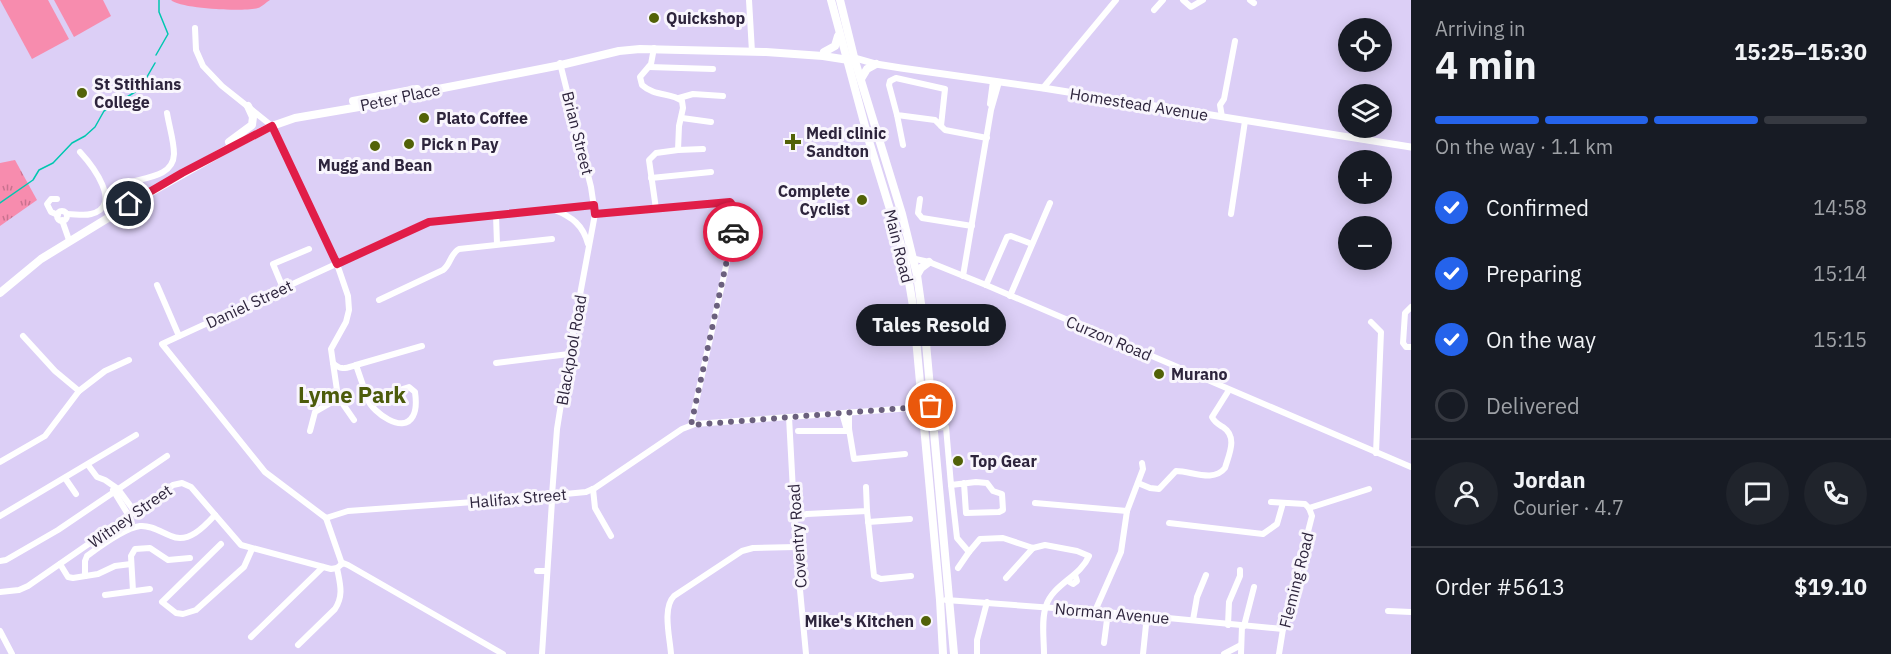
<!DOCTYPE html>
<html lang="en">
<head>
<meta charset="utf-8">
<style>
	:root { --surface:#171b24; --page:#20242c; --text:#f1f3f6; --muted:#9ea1a6; --line:#363941; --accent:#2563eb }
	body { margin:0; font-family:"IBM Plex Sans",sans-serif; background:var(--page); color:var(--text); height:100vh; display:flex; flex-direction:column; font-size:22px; white-space:nowrap }
	* { box-sizing:border-box; margin:0 }
	p { font-size:20px; color:var(--muted) }
	.icon { flex:none; width:33px; height:33px; fill:none; stroke:currentColor; stroke-width:2; stroke-linecap:round; stroke-linejoin:round }
	.map { position:relative; flex:1; overflow:hidden }
	.side { display:flex; flex-direction:column; background:var(--surface); width:480px }
	.side>* { flex:none }
	.controls { position:absolute; left:1338px; top:18px; display:grid; gap:12px }
	.controls a { display:grid; place-items:center; width:54px; height:54px; border-radius:50%; background:var(--surface); box-shadow:0 3px 15px #0003; font-size:30px }
	.pin { position:absolute; display:grid; place-items:center; width:51px; height:51px; color:#fff; margin:-26px; border:3px solid #fff; border-radius:50%; box-shadow:0 2px 6px #0007 }
	.courier { position:absolute; display:grid; place-items:center; width:60px; height:60px; margin:-30px; border:4px solid #e11d48; border-radius:50%; background:#fff; color:#222; box-shadow:0 2px 8px #0007 }
	.bubble { position:absolute; height:42px; border-radius:21px; background:var(--surface); box-shadow:0 3px 15px #0003; font-size:20px; font-weight:700; line-height:42px; text-align:center }
	.headline em { font-style:normal; font-weight:700 }
	.headline div { display:flex; flex-direction:column-reverse }
	.headline { display:flex; align-items:center; justify-content:space-between; height:102px; padding:0 24px }
	h1 { font-size:39px; font-weight:700; line-height:45px }
	.bar { display:grid; grid-template-columns:repeat(4,1fr); gap:9px 6px; align-content:center; height:72px; padding:0 24px }
	.bar i { height:8px; border-radius:4px; background:var(--line) }
	.bar .on { background:var(--accent) }
	.bar p { grid-column:span 4 }
	.line { display:flex; align-items:center; gap:15px; padding:0 24px; border-top:2px solid var(--line) }
	.line div { flex:1 }
	.round { display:grid; place-items:center; flex:none; width:63px; height:63px; border-radius:32px; background:var(--page) }
	ol { padding:0 24px; list-style:none }
	li { display:flex; align-items:center; gap:18px; height:66px }
	li p { margin-inline-start:auto }
	li .icon { padding:6px; border-radius:50%; background:var(--accent); color:#fff; stroke-width:4 }
	li:last-child { color:var(--muted) }
	li i { width:33px; height:33px; border:3px solid var(--line); border-radius:50% }
	main { display:flex; flex:1; min-height:0 }
	.map>svg:first-child { display:block }
	.park { fill:url(#park-tufts) }
	.pitch { fill:#f78cae }
	.lines { fill:none; stroke-linecap:round; stroke-linejoin:round }
	.stream { stroke:#00c7b0; stroke-width:1.5 }
	.minor { stroke:#fff; stroke-width:6 }
	.tertiary { stroke:#fff; stroke-width:7 }
	.secondary { stroke:#fff; stroke-width:8 }
	.done { stroke:#6b607e; stroke-width:6; stroke-dasharray:0 10.8 }
	.route { stroke:#e11d48; stroke-width:8 }
	.poi-dot { fill:#526208; stroke:#f9f6fd; stroke-width:2 }
	.labels { text-anchor:middle; dominant-baseline:central; stroke-width:6; stroke-linejoin:round; paint-order:stroke }
	.poi-label { font-size:16px; font-weight:bold; fill:#2e253d; stroke:#f9f6fd; text-anchor:start }
	.street-label { font-size:16px; fill:#2e253d; stroke:#f9f6fd }
	.district-label { font-size:22px; font-weight:bold; fill:#4c5b0b; stroke:#f9f6fd }
</style>
</head>
<body>
<main>
<div class="map">
<svg width="1411" height="654" viewBox="0 0 1411 654">
	<defs>
		<pattern id="park-tufts" width="24" height="20" patternUnits="userSpaceOnUse" patternTransform="scale(1.5)"><rect width="24" height="20" fill="#f78cae"/><path d="M3 7l-1-3M5 7V3M7 7l1-3M15 17l-1-3M17 17v-4M19 17l1-3" fill="none" stroke="#c8728f"/></pattern>
	</defs>
	<rect width="100%" height="100%" fill="#dccff6"/>
	<!-- park -->
	<polygon class="park" points="15,160 37,200 0,226 0,163"/>
	<!-- pitch -->
	<g class="pitch">
		<polygon points="0,0 48,0 69,39 32,59"/>
		<polygon points="54,0 103,0 111,16 74,37"/>
		<path d="M171,0H270C266,2 262,7 258,8C244,12 181,9 171,0Z"/>
	</g>
	<g class="lines">
		<!-- stream -->
		<g class="stream">
			<polyline points="156,55 168,34 159,12 159,0"/>
			<polyline points="0,203 33,180 39,170 53,163 72,143 85,136 95,127 104,111 140,89 155,63"/>
		</g>
		<!-- minor -->
		<g class="minor">
			<polyline points="749,0 752,52"/>
			<polyline points="1183,0 1191,7 1203,0"/>
			<polyline points="1250,0 1254,3"/>
			<polyline points="1154,10 1163,0"/>
			<path d="M195,28L196,50L203,66L222,86L272,126L337,264L348,296L349,310L346,322L331,349L333,363C341,371 346,368 356,365L368,400C373,412 403,435 413,416C417,409 416,399 415,392L409,387L368,400"/>
			<path d="M654,48L651,64L640,77L642,85C655,97 671,92 682,101L683,108L679,126L678,150L703,149"/>
			<polyline points="649,67 713,69"/>
			<polyline points="1043,88 1116,0"/>
			<polyline points="679,98 693,94 723,96"/>
			<polyline points="990,104 993,81"/>
			<polyline points="897,115 903,145"/>
			<polyline points="1222,117 1220,105 1224,99 1235,41"/>
			<polyline points="682,118 711,122"/>
			<polyline points="941,126 945,89 896,78 890,81 889,85 897,115 935,120 945,130 987,138"/>
			<polyline points="651,178 711,172"/>
			<path d="M106,195C120,174 173,186 174,154C174,141 169,126 167,113"/>
			<polyline points="57,199 51,199 47,204 51,212 58,215"/>
			<polyline points="920,199 918,213 922,218 972,226"/>
			<polyline points="594,205 434,221 423,224 162,344 265,472 326,518 348,511 502,500 586,492 595,488 682,429 695,424 925,407"/>
			<polyline points="656,209 649,160 656,153 678,150"/>
			<path d="M555,210C572,217 583,225 588,244"/>
			<circle cx="62" cy="216" r="5"/>
			<path d="M67,214C75,214 84,216 91,214C124,206 92,165 80,152"/>
			<polyline points="595,214 727,202 733,204 736,207 736,221 691,425"/>
			<polyline points="1231,214 1245,121"/>
			<polyline points="496,215 497,244"/>
			<polyline points="62,220 69,240"/>
			<polyline points="911,258 929,262 986,285 1411,467"/>
			<polyline points="963,276 991,110 999,82"/>
			<polyline points="157,285 179,336"/>
			<polyline points="986,285 1007,237 1011,236 1032,244"/>
			<polyline points="283,288 273,264 309,249"/>
			<polyline points="1010,296 1050,203"/>
			<path d="M379,300L443,270C451,264 450,254 459,249L552,239"/>
			<polyline points="1411,307 1405,313 1403,343 1406,347 1411,347"/>
			<polyline points="1371,322 1381,332 1376,453"/>
			<polyline points="23,336 55,371 79,391"/>
			<polyline points="333,363 338,397 354,420"/>
			<polyline points="496,363 569,354"/>
			<polyline points="356,365 422,346"/>
			<polyline points="849,412 849,429 854,459 905,454"/>
			<polyline points="842,413 846,427 849,429"/>
			<polyline points="789,417 796,547 806,654"/>
			<polyline points="934,428 946,427 951,485 976,482 987,483 993,491 1002,494 1003,510 999,512 966,513 964,483"/>
			<polyline points="310,431 315,412 339,398"/>
			<polyline points="798,431 849,431"/>
			<polyline points="0,462 45,436 79,391 105,371 129,360"/>
			<polyline points="88,465 97,477 105,480 118,489 135,512"/>
			<polyline points="65,478 76,494"/>
			<path d="M1138,483L1150,488L1159,489L1176,471C1192,471 1213,483 1225,468C1229,454 1238,437 1223,427C1218,424 1215,423 1212,417L1229,390"/>
			<polyline points="951,485 957,538 969,552 958,568"/>
			<polyline points="593,489 595,508 611,536"/>
			<polyline points="113,490 129,516"/>
			<polyline points="552,495 557,429 569,354 595,214 591,187 560,63"/>
			<polyline points="1271,502 1305,504 1309,508"/>
			<polyline points="1035,503 1127,511"/>
			<polyline points="1309,508 1369,489"/>
			<polyline points="867,511 874,576 881,579 911,576"/>
			<polyline points="0,516 136,435"/>
			<polyline points="795,517 807,514 867,511 866,487"/>
			<polyline points="326,518 342,564"/>
			<polyline points="868,522 910,519"/>
			<polyline points="1169,523 1263,534 1277,524 1283,503"/>
			<polyline points="221,544 162,602 176,613 183,614 196,610 244,567 252,549"/>
			<path d="M969,552L980,539L1003,538L1033,548L1045,545L1077,551L1089,556C1080,577 1053,584 1046,606C1041,620 1044,639 1044,654"/>
			<polyline points="0,561 6,560 58,530 167,456"/>
			<polyline points="60,564 68,577 73,578 98,574 115,566 131,564"/>
			<polyline points="537,571 547,571"/>
			<path d="M85,576V561L87,556C99,547 125,528 140,526C151,525 161,532 171,536C188,544 204,527 215,515"/>
			<polyline points="1006,578 1033,548"/>
			<polyline points="1068,581 1073,584 1077,581 1075,575"/>
			<polyline points="133,591 131,556 135,549 150,548 168,560 190,558"/>
			<polyline points="0,592 19,590 28,586 162,493 173,485 182,483 191,487 241,545 331,569 337,568 343,563 348,565 503,654"/>
			<polyline points="105,595 150,589"/>
			<polyline points="946,600 1095,611 1283,629"/>
			<polyline points="1095,611 1121,552 1127,511 1143,469 1142,463"/>
			<polyline points="1388,611 1411,612"/>
			<polyline points="1193,620 1197,597 1206,575"/>
			<polyline points="1228,625 1229,602 1240,576 1240,570"/>
			<polyline points="1244,626 1254,587"/>
			<polyline points="0,631 12,654"/>
			<polyline points="251,637 323,567"/>
			<polyline points="1104,643 1108,612"/>
			<path d="M298,645L335,609C344,595 340,584 337,568"/>
			<polyline points="542,654 552,501"/>
			<path d="M671,654C670,638 662,608 674,596L742,551L753,548L796,547"/>
			<polyline points="977,654 977,640 987,602"/>
			<polyline points="1143,654 1147,615"/>
			<polyline points="1224,654 1241,645"/>
			<polyline points="1241,654 1242,626"/>
			<polyline points="1279,654 1283,629 1312,516 1309,508"/>
		</g>
		<!-- tertiary -->
		<polyline class="tertiary" points="855,58 876,64 901,68 1043,88 1411,147"/>
		<!-- secondary -->
		<g class="secondary">
			<polyline points="831,0 869,141 905,258 913,306 940,600 943,654"/>
			<polyline points="840,0 855,61 902,214 917,275 925,332 954,654"/>
			<polyline points="824,52 835,46 838,36"/>
			<polyline points="861,79 867,69 876,64"/>
			<polyline points="353,101 417,89"/>
			<polyline points="229,142 252,125 253,117 248,106"/>
			<polyline points="917,275 921,268 929,262"/>
			<polyline points="0,293 41,259 144,196 229,148 272,126 295,118 388,102 438,89 561,65 619,51 640,49 766,52 823,56 855,61"/>
		</g>
	</g>
	<g class="lines">
		<!-- done -->
		<polyline class="done" points="733,232 691,425 931,406"/>
		<!-- route -->
		<polyline class="route" points="129,204 182,173 272,126 337,264 429,222 594,205 595,214 730,202 737,211 733,232"/>
	</g>
	<!-- markers -->
	<g class="poi-dot">
		<circle cx="654" cy="18" r="6"/>
		<circle cx="82" cy="93" r="6"/>
		<circle cx="424" cy="118" r="6"/>
		<path d="M790 133h6v6h6v6h-6v6h-6v-6h-6v-6h6z"/>
		<circle cx="409" cy="144" r="6"/>
		<circle cx="375" cy="146" r="6"/>
		<circle cx="862" cy="200" r="6"/>
		<circle cx="1159" cy="374" r="6"/>
		<circle cx="958" cy="461" r="6"/>
		<circle cx="926" cy="621" r="6"/>
	</g>
	<g class="labels">
		<!-- poi labels -->
		<g class="poi-label">
			<text x="666" y="18">Quickshop</text>
			<text x="94" y="84">St Stithians<tspan x="94" dy="18">College</tspan></text>
			<text x="436" y="118">Plato Coffee</text>
			<text x="806" y="133">Medi clinic<tspan x="806" dy="18">Sandton</tspan></text>
			<text x="421" y="144">Pick n Pay</text>
			<text x="375" y="165" text-anchor="middle">Mugg and Bean</text>
			<text x="850" y="191" text-anchor="end">Complete<tspan x="850" dy="18">Cyclist</tspan></text>
			<text x="1171" y="374">Murano</text>
			<text x="970" y="461">Top Gear</text>
			<text x="914" y="621" text-anchor="end">Mike's Kitchen</text>
		</g>
		<!-- street labels -->
		<g class="street-label">
			<text transform="translate(400 97) rotate(-12)">Peter Place</text>
			<text transform="translate(1139 104) rotate(9)">Homestead Avenue</text>
			<text transform="translate(578 133) rotate(76)">Brian Street</text>
			<text transform="translate(899 246) rotate(76)">Main Road</text>
			<text transform="translate(249 304) rotate(-25)">Daniel Street</text>
			<text transform="translate(1109 338) rotate(23)">Curzon Road</text>
			<text transform="translate(571 350) rotate(-80)">Blackpool Road</text>
			<text transform="translate(518 498) rotate(-5)">Halifax Street</text>
			<text transform="translate(130 516) rotate(-35)">Witney Street</text>
			<text transform="translate(797 536) rotate(-94)">Coventry Road</text>
			<text transform="translate(1296 580) rotate(-76)">Fleming Road</text>
			<text transform="translate(1112 613) rotate(5)">Norman Avenue</text>
		</g>
		<!-- district labels -->
		<g class="district-label">
			<text x="352" y="394">Lyme Park</text>
		</g>
	</g>
</svg>
<div class="controls">
<a><svg class="icon" aria-label="locate" viewBox="0 0 24 24"><circle cx="12" cy="12" r="6"/><path d="M12 2v4M12 18v4M2 12h4M18 12h4"/></svg></a>
<a><svg class="icon" aria-label="layers" viewBox="0 0 24 24"><path d="M12 4l9 5-9 5-9-5zM3 14l9 5 9-5"/></svg></a>
<a>+</a>
<a>−</a>
</div>
<div class="pin" style="left:931px;top:406px;background:#ea580c"><svg class="icon" aria-label="bag" viewBox="0 0 24 24"><path d="M5 8h14l-1 12H6zM9 8a3 3 0 0 1 6 0"/></svg></div>
<div class="pin" style="left:129px;top:204px;background:#1f2937"><svg class="icon" aria-label="home" viewBox="0 0 24 24"><path d="M3 11l9-7 9 7M6 9v11h12V9"/></svg></div>
<div class="courier" style="left:733px;top:232px"><svg class="icon" aria-label="car" viewBox="0 0 24 24"><path d="M5 17H2v-5l4-1 3-4h7l3 4 3 1v5h-3M9 17h6M6 11h13"/><circle cx="7" cy="17" r="2"/><circle cx="17" cy="17" r="2"/></svg></div>
<div class="bubble" style="left:856px;top:304px;width:150px">Tales Resold</div>
</div>
<section class="side">
<div class="headline"><div><h1>4 min</h1><p>Arriving in</p></div><em>15:25–15:30</em></div>
<div class="bar"><i class="on"></i><i class="on"></i><i class="on"></i><i></i><p>On the way · 1.1 km</p></div>
<ol>
<li><svg class="icon" aria-label="check" viewBox="0 0 24 24"><path d="M5 12l5 5 9-10"/></svg>Confirmed<p>14:58</p></li>
<li><svg class="icon" aria-label="check" viewBox="0 0 24 24"><path d="M5 12l5 5 9-10"/></svg>Preparing<p>15:14</p></li>
<li><svg class="icon" aria-label="check" viewBox="0 0 24 24"><path d="M5 12l5 5 9-10"/></svg>On the way<p>15:15</p></li>
<li><i></i>Delivered</li>
</ol>
<div class="line" style="height:108px"><a class="round"><svg class="icon" aria-label="person" viewBox="0 0 24 24"><circle cx="12" cy="8" r="4"/><path d="M4 21q1-7 8-7t8 7"/></svg></a><div><b>Jordan</b><p>Courier · 4.7</p></div><a class="round"><svg class="icon" aria-label="chat" viewBox="0 0 24 24"><path d="M4 5h16v11H9l-5 4z"/></svg></a><a class="round"><svg class="icon" aria-label="phone" viewBox="0 0 24 24"><path d="M5 4h4l2 5-3 2q2 4 5 5l2-3 5 2v4C11 20 4 13 5 4z"/></svg></a></div>
<div class="line" style="height:78px"><div>Order #5613</div><b>$19.10</b></div>
</section>
</main>
</body>
</html>
